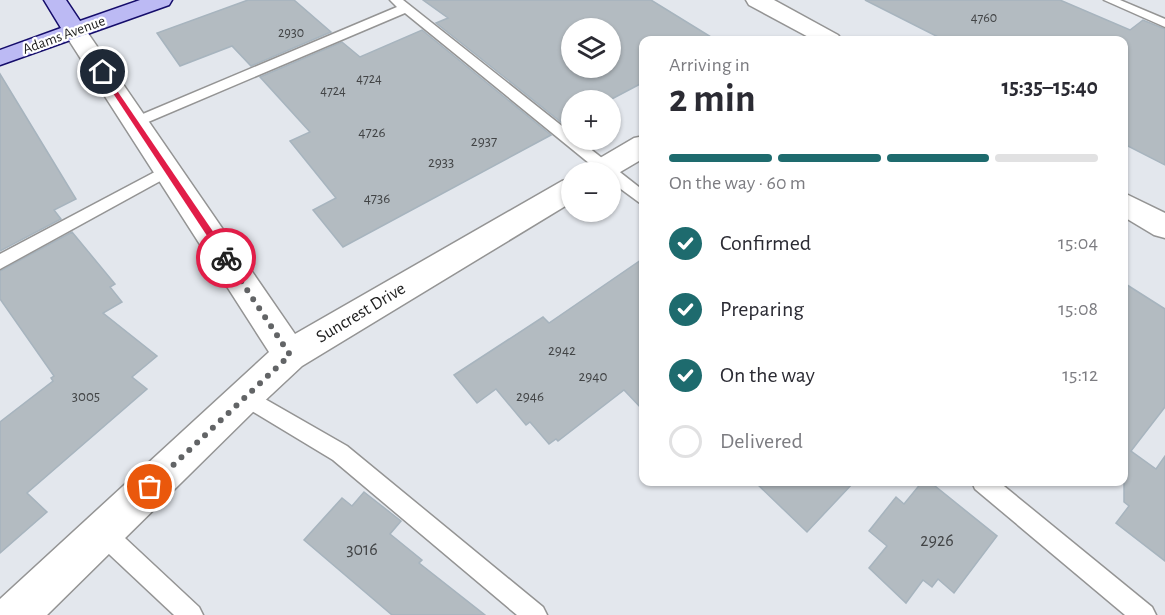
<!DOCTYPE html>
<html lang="en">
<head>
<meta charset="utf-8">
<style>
	:root { --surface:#fff; --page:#f7f7f7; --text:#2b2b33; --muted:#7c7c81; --line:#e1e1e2; --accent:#1e6b6e }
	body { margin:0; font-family:"Alegreya Sans",sans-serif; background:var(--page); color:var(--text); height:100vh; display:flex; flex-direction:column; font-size:22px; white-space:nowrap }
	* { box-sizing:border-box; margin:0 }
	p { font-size:20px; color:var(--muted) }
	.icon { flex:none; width:33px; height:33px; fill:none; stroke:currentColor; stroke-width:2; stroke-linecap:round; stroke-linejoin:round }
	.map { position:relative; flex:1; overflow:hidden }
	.details { position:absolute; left:639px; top:36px; width:489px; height:450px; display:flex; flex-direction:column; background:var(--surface); border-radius:12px; box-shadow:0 2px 4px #0004 }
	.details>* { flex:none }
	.fabs { position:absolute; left:561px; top:18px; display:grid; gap:12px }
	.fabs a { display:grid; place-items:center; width:60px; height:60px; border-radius:50%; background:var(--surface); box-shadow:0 2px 4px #0004; font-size:30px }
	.pin { position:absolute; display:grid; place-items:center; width:51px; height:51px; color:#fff; margin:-26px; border:3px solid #fff; border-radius:50%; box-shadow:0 2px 6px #0007 }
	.courier { position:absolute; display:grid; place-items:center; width:60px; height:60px; margin:-30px; border:4px solid #e11d48; border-radius:50%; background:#fff; color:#222; box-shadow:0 2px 8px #0007 }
	.head em { font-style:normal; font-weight:700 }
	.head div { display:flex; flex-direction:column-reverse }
	.head { display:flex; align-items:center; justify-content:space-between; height:102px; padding:0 30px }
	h1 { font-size:39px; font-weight:700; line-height:45px }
	.bar { display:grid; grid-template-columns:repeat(4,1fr); gap:9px 6px; align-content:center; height:72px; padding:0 30px }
	.bar i { height:8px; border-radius:4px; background:var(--line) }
	.bar .selected { background:var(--accent) }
	.bar p { grid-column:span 4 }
	ol { padding:0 30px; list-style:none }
	li { display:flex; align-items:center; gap:18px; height:66px }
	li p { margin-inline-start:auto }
	li .icon { padding:6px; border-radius:50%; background:var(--accent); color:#fff; stroke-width:4 }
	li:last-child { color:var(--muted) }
	li i { width:33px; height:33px; border:3px solid var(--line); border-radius:50% }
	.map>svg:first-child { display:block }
	.building { fill:#b3bbc1; stroke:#a7b4be; stroke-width:1.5; fill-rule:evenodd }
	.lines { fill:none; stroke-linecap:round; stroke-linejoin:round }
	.service-casing { stroke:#949494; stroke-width:3 }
	.minor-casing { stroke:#949494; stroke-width:3 }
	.tertiary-casing { stroke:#949494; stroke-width:3 }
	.secondary-casing { stroke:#150d6b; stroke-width:3 }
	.service { fill:#fff; fill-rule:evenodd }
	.minor { fill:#fff; fill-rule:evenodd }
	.tertiary { fill:#fff; fill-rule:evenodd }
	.secondary { fill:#bcbaf4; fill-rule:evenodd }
	.route { fill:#e11d48 }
	.done { stroke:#626466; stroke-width:6; stroke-dasharray:0 10.8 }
	.labels { text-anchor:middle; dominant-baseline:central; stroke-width:4.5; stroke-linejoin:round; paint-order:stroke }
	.far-number-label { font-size:14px; fill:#424446 }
	.far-street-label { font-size:15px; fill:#1d1d1d; stroke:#fff }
	.number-label { font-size:15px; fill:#424446 }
	.street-label { font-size:18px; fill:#1d1d1d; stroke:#fff }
	.near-number-label { font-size:18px; fill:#424446 }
</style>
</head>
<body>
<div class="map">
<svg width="1165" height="615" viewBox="0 0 1165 615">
	<rect width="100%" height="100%" fill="#e3e7ed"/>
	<!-- building -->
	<g class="building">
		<polygon points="248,0 294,0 331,32 251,66 232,46 180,66 157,33"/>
		<path d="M423,0H651L716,40H644V82L610,100H572V123L566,126L436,23L448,18ZM572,28H610V68H572Z"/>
		<polygon points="865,0 1060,0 1130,30 1143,20 1165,29 1165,165 1124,144 1124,40 944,40"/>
		<polygon points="422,30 551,135 343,247 313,210 336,198 290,141 310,132 260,77 342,42 360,57"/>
		<polygon points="0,74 76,199 54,210 61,219 0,251"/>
		<polygon points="72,232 115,284 110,287 122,302 103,313 157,356 132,377 147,389 27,493 47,512 0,553 0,422 53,381 51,378 54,376 0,299 0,271"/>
		<polygon points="644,258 644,411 624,390 558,441 556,439 549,444 530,422 526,425 496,389 477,403 454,375 543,317 549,323"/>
		<polygon points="1124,283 1165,309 1165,407 1131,451 1156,469 1165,456 1165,561 1116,523 1129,506 1124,502"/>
		<polygon points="755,482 854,482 807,532"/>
		<polygon points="922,482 930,482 997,536 954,593 938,579 932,587 923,580 906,603 869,568 887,546 869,531 896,497 904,504"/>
		<polygon points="364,492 401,521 390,534 422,560 419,563 485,615 392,615 304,540 342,498 352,506"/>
	</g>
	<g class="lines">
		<defs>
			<g id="service">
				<polygon points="390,0 403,0 572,134 572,140 579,140 644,191 644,206 610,181 610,172 600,172 405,13 141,125 136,127 129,122 131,119 397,7"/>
				<polygon points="1104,0 1120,0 1165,19 1165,27"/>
				<polygon points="168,165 173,166 176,170 173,174 0,269 0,254"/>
				<polygon points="244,387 347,446 543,607 547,615 517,615 333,460 237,402 234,396 237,390"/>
				<polygon points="972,482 999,482 1152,607 1156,615 1125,615 975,489"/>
				<polygon points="102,521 110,524 199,607 203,615 174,615 94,540 91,532 94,524"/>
			</g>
			<g id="minor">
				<polygon points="75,24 83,26 295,334 562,181 572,178 572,202 302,366 257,408 47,615 0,615 0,599 269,352 63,31 67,26"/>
				<polygon points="644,136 644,158 610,178 610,172 584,172 588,165 634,138"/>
			</g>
			<g id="tertiary">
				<polygon points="746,0 774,0 838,35 842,40 814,40 749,5"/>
				<polygon points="1124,193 1165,213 1165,238 1154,235 1124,217"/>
			</g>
			<polygon id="secondary" points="44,0 66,0 80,21 140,0 172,0 169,5 0,65 0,50 61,28"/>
		</defs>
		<!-- service casing -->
		<use href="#service" class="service-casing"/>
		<!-- minor casing -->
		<use href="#minor" class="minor-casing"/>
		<!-- tertiary casing -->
		<use href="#tertiary" class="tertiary-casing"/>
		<!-- secondary casing -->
		<use href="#secondary" class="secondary-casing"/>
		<!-- service -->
		<use href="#service" class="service"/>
		<!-- minor -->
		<use href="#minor" class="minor"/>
		<!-- tertiary -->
		<use href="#tertiary" class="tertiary"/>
		<!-- secondary -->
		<use href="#secondary" class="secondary"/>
	</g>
	<!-- route -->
	<polygon class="route" points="103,70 229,255 229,260 223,260 99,72"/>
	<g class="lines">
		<!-- done -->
		<polyline class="done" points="150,487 290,355 226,258"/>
	</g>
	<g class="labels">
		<!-- far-number labels -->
		<g class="far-number-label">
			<text x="984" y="18">4760</text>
			<text x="291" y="33">2930</text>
			<text x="369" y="79">4724</text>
			<text x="333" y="91">4724</text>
		</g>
		<!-- far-street labels -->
		<g class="far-street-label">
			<text transform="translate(64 35) rotate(-20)">Adams Avenue</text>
		</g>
		<!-- number labels -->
		<g class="number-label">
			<text x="372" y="132">4726</text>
			<text x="484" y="141">2937</text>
			<text x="441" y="162">2933</text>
			<text x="377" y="198">4736</text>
			<text x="562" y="350">2942</text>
			<text x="593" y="376">2940</text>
			<text x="86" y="396">3005</text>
			<text x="530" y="396">2946</text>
		</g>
		<!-- street labels -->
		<g class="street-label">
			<text transform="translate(361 313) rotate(-31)">Suncrest Drive</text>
		</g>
		<!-- near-number labels -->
		<g class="near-number-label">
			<text x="937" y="541">2926</text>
			<text x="362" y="550">3016</text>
		</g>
	</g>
</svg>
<div class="fabs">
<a><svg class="icon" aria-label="layers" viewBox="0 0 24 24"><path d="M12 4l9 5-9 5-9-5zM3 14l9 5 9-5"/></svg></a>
<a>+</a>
<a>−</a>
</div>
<div class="pin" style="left:150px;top:487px;background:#ea580c"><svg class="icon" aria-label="bag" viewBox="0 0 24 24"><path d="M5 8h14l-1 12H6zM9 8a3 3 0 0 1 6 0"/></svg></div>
<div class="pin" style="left:103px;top:72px;background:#1f2937"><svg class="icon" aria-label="home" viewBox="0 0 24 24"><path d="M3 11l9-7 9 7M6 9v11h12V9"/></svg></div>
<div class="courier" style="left:226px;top:258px"><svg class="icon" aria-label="bike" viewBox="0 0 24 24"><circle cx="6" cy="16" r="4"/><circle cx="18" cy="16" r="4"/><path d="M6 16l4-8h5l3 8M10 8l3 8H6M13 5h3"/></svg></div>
<section class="details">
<div class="head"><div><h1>2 min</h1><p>Arriving in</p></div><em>15:35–15:40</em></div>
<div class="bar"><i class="selected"></i><i class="selected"></i><i class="selected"></i><i></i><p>On the way · 60 m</p></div>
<ol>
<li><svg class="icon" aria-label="check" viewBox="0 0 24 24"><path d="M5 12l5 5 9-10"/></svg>Confirmed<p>15:04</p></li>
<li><svg class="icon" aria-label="check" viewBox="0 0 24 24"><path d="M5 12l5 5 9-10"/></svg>Preparing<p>15:08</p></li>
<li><svg class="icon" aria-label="check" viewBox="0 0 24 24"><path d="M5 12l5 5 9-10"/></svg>On the way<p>15:12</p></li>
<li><i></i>Delivered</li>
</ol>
</section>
</div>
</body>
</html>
